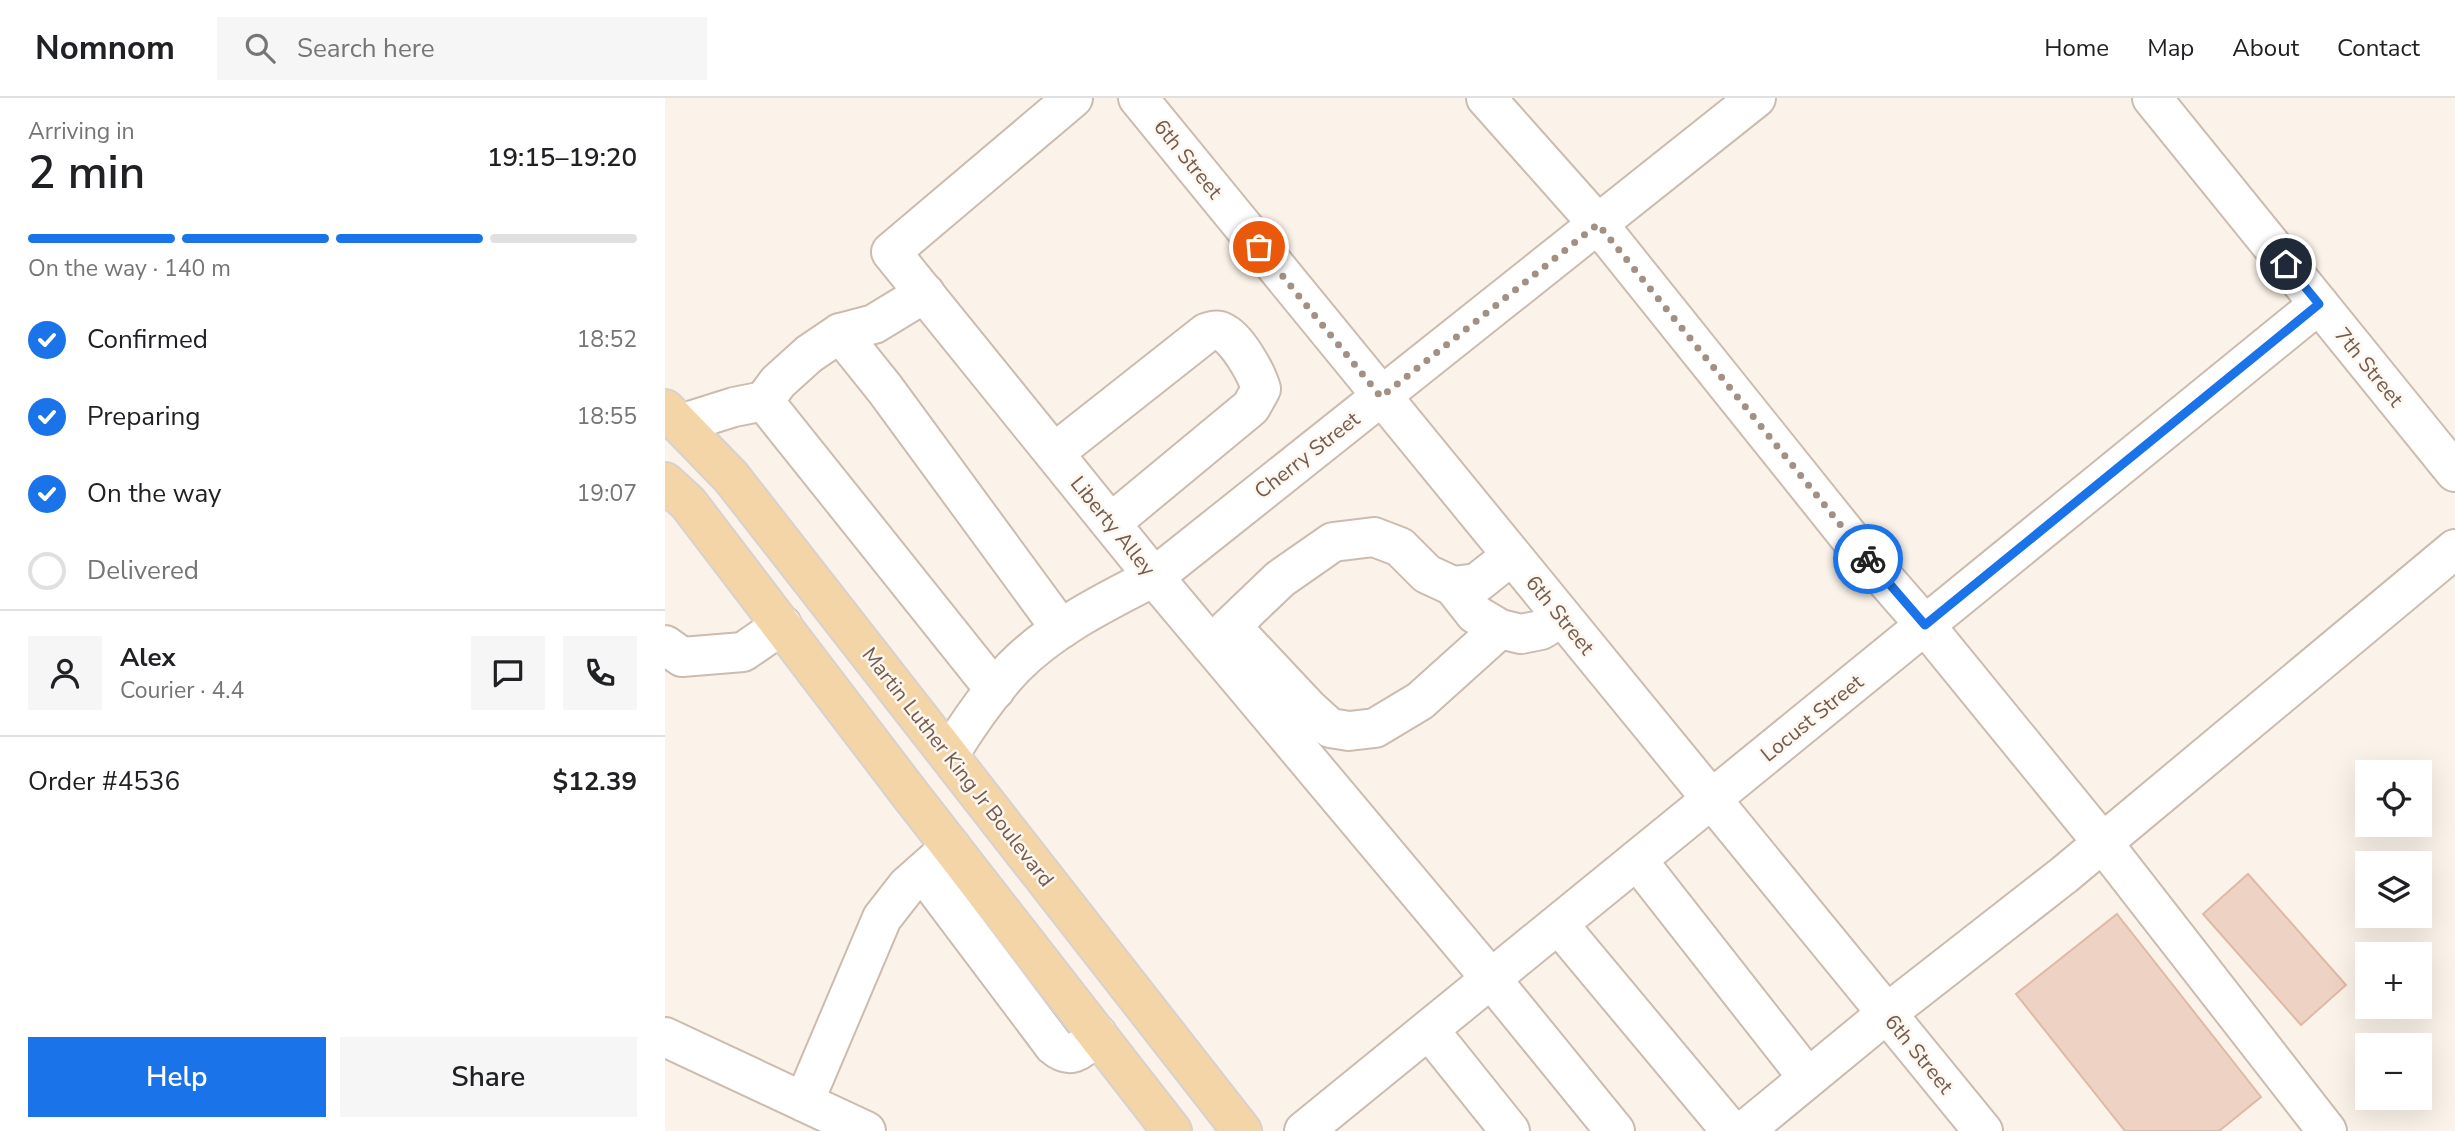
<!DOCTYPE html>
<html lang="en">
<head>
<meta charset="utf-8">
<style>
	:root { --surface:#fff; --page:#f6f6f6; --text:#202124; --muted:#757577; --line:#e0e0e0; --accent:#1a73e8 }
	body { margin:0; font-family:"Nunito Sans",sans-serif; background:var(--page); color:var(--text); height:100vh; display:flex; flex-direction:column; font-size:26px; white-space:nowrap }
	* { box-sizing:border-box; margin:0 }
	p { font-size:23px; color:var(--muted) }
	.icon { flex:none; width:38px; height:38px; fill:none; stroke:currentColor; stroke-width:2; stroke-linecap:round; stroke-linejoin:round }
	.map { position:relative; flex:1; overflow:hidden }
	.drawer { display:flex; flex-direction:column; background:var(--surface); width:665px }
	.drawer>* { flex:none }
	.tools { position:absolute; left:1690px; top:662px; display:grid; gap:14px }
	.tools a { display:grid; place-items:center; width:77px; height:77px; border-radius:0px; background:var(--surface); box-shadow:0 7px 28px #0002; font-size:35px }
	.pin { position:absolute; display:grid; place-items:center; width:60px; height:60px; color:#fff; margin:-30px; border:4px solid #fff; border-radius:50%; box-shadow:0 2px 7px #0007 }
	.courier { position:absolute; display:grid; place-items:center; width:70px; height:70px; margin:-35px; border:5px solid #1a73e8; border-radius:50%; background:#fff; color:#222; box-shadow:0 2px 9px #0007 }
	.head em { font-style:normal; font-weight:600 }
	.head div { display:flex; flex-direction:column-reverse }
	.head { display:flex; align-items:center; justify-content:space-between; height:119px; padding:0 28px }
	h1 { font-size:46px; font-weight:600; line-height:52px }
	.bar { display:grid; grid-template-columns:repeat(4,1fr); gap:10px 7px; align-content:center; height:84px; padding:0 28px }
	.bar i { height:9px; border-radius:5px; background:var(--line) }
	.bar .selected { background:var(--accent) }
	.bar p { grid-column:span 4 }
	.line { display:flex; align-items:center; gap:18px; padding:0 28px; border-top:2px solid var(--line) }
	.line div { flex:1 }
	.round { display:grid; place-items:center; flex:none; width:74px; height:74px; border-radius:0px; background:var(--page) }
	ol { padding:0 28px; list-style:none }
	li { display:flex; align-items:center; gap:21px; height:77px }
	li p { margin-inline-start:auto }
	li .icon { padding:7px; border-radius:50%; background:var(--accent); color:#fff; stroke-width:4 }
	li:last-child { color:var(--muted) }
	li i { width:38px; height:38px; border:4px solid var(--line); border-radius:50% }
	.cta { display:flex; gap:14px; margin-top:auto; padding:14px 28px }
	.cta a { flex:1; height:80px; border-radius:0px; background:var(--accent); color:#fff; font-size:28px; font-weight:600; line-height:80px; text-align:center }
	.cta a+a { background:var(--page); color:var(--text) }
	header { display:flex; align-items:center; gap:42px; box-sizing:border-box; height:98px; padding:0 35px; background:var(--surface); border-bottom:2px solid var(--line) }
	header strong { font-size:33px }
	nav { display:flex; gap:38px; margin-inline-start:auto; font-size:24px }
	.search { width:490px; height:63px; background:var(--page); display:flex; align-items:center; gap:18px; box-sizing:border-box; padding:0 24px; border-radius:0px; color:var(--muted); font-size:26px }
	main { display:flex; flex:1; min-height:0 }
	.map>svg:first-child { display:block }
	.building { fill:#eed2c3; stroke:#dfb9a4; stroke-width:2 }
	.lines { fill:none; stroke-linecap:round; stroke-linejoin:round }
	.minor-casing { stroke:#ccbbaf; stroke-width:42 }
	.major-casing { stroke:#d8d1cd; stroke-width:42 }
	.minor { stroke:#fff; stroke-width:38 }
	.major { stroke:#f3d5a7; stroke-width:38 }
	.done { stroke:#a39084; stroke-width:7; stroke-dasharray:0 12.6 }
	.route { stroke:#1a73e8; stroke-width:9 }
	.labels { text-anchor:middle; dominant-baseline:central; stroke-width:5; stroke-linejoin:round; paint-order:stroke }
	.street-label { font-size:21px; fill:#735a4e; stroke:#fdf7ef }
</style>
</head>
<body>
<header>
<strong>Nomnom</strong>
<div class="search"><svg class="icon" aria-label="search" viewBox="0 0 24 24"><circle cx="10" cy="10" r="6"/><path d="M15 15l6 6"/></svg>Search here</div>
<nav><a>Home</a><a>Map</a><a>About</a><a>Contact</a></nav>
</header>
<main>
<section class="drawer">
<div class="head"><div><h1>2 min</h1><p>Arriving in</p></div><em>19:15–19:20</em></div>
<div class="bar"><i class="selected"></i><i class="selected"></i><i class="selected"></i><i></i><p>On the way · 140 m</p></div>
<ol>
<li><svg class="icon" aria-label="check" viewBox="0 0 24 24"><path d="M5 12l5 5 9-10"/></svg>Confirmed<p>18:52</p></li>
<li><svg class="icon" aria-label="check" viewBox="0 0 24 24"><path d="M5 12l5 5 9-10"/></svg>Preparing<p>18:55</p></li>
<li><svg class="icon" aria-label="check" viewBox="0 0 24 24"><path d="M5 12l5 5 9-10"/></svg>On the way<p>19:07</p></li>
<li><i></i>Delivered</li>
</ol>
<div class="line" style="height:126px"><a class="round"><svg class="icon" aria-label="person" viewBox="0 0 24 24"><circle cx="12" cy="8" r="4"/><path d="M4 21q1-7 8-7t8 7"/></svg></a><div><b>Alex</b><p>Courier · 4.4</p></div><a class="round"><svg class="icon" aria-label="chat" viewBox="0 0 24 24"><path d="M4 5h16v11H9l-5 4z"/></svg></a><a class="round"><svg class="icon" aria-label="phone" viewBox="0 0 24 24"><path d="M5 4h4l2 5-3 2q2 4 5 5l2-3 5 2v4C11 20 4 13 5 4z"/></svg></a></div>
<div class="line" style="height:91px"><div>Order #4536</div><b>$12.39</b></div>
<div class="cta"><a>Help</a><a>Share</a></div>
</section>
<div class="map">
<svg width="1790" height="1033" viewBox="0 0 1790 1033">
	<rect width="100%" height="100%" fill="#fbf3e9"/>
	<!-- building -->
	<g class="building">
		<polygon points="1583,776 1681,887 1636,927 1538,816"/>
		<polygon points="1452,816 1596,999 1554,1033 1460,1033 1351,896"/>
	</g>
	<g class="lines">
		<defs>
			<g id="minor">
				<polyline points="408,0 226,154 489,479 827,882 950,1033"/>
				<polyline points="473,0 1318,1033"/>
				<polyline points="821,0 933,126 1192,449 1260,527 1437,744 1662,1033"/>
				<polyline points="1487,0 1790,374"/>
				<polyline points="260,195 209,226 175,235 144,256 113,284 99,303 330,592"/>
				<polyline points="175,235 220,291 396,531"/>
				<polyline points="15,326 69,309 99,303"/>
				<path d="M389,355L541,235C546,233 552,231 557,234C572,240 592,276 596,291L586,309L446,425"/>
				<polyline points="788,488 810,516 835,531 856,536 876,532 897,519"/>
				<polyline points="566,528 643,610 665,630 684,633 710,630 755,603 835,531"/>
				<polyline points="0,547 17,559 78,554 117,527"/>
				<polyline points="546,547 615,481 668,444 709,439 735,449 762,476 788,488 812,485 846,458"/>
				<path d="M284,657C303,626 323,597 348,570C387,530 440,504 489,479L1091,0"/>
				<polyline points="972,762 1143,980"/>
				<path d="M258,774L389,948C408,964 417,950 432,936"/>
				<polyline points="894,827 1066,1033"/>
				<polyline points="764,932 845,1033"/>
				<polyline points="0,939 201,1033"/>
				<polyline points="139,1004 217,820 242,788 286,749"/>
				<polyline points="639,1033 1654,206"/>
				<polyline points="1079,1033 1221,916 1399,777 1790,451"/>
			</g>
			<g id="major">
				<polyline points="0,311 66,379 577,1033"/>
				<polyline points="0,384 23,405 244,695 507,1033"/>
			</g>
		</defs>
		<!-- minor casing -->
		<use href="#minor" class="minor-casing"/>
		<!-- major casing -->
		<use href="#major" class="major-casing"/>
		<!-- minor -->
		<use href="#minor" class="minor"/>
		<!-- major -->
		<use href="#major" class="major"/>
	</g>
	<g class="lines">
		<!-- done -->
		<polyline class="done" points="594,149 716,299 933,126 1203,461"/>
		<!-- route -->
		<polyline class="route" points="1203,461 1260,527 1654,206 1621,166"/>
	</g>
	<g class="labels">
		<!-- street labels -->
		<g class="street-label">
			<text transform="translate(523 61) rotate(51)">6th Street</text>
			<text transform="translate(1704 269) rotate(51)">7th Street</text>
			<text transform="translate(642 357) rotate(-38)">Cherry Street</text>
			<text transform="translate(448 428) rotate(51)">Liberty Alley</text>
			<text transform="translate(895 517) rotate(51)">6th Street</text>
			<text transform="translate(1147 620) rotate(-39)">Locust Street</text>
			<text transform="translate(293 669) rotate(52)">Martin Luther King Jr Boulevard</text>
			<text transform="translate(1254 956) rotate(51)">6th Street</text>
		</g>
	</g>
</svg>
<div class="tools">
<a><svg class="icon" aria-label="locate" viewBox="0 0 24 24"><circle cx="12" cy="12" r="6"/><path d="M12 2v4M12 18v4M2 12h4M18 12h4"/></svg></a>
<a><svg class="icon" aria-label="layers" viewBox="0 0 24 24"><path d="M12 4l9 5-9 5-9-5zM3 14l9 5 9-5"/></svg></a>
<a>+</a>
<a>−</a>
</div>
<div class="pin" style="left:594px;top:149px;background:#ea580c"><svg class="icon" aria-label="bag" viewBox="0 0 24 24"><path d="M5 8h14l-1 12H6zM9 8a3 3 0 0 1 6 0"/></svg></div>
<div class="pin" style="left:1621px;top:166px;background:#1f2937"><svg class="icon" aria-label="home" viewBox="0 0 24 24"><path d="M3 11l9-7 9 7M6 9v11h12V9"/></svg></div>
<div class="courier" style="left:1203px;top:461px"><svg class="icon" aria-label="bike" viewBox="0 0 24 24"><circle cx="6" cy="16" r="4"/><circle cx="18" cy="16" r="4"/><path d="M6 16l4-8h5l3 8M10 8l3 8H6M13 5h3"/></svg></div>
</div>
</main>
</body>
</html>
